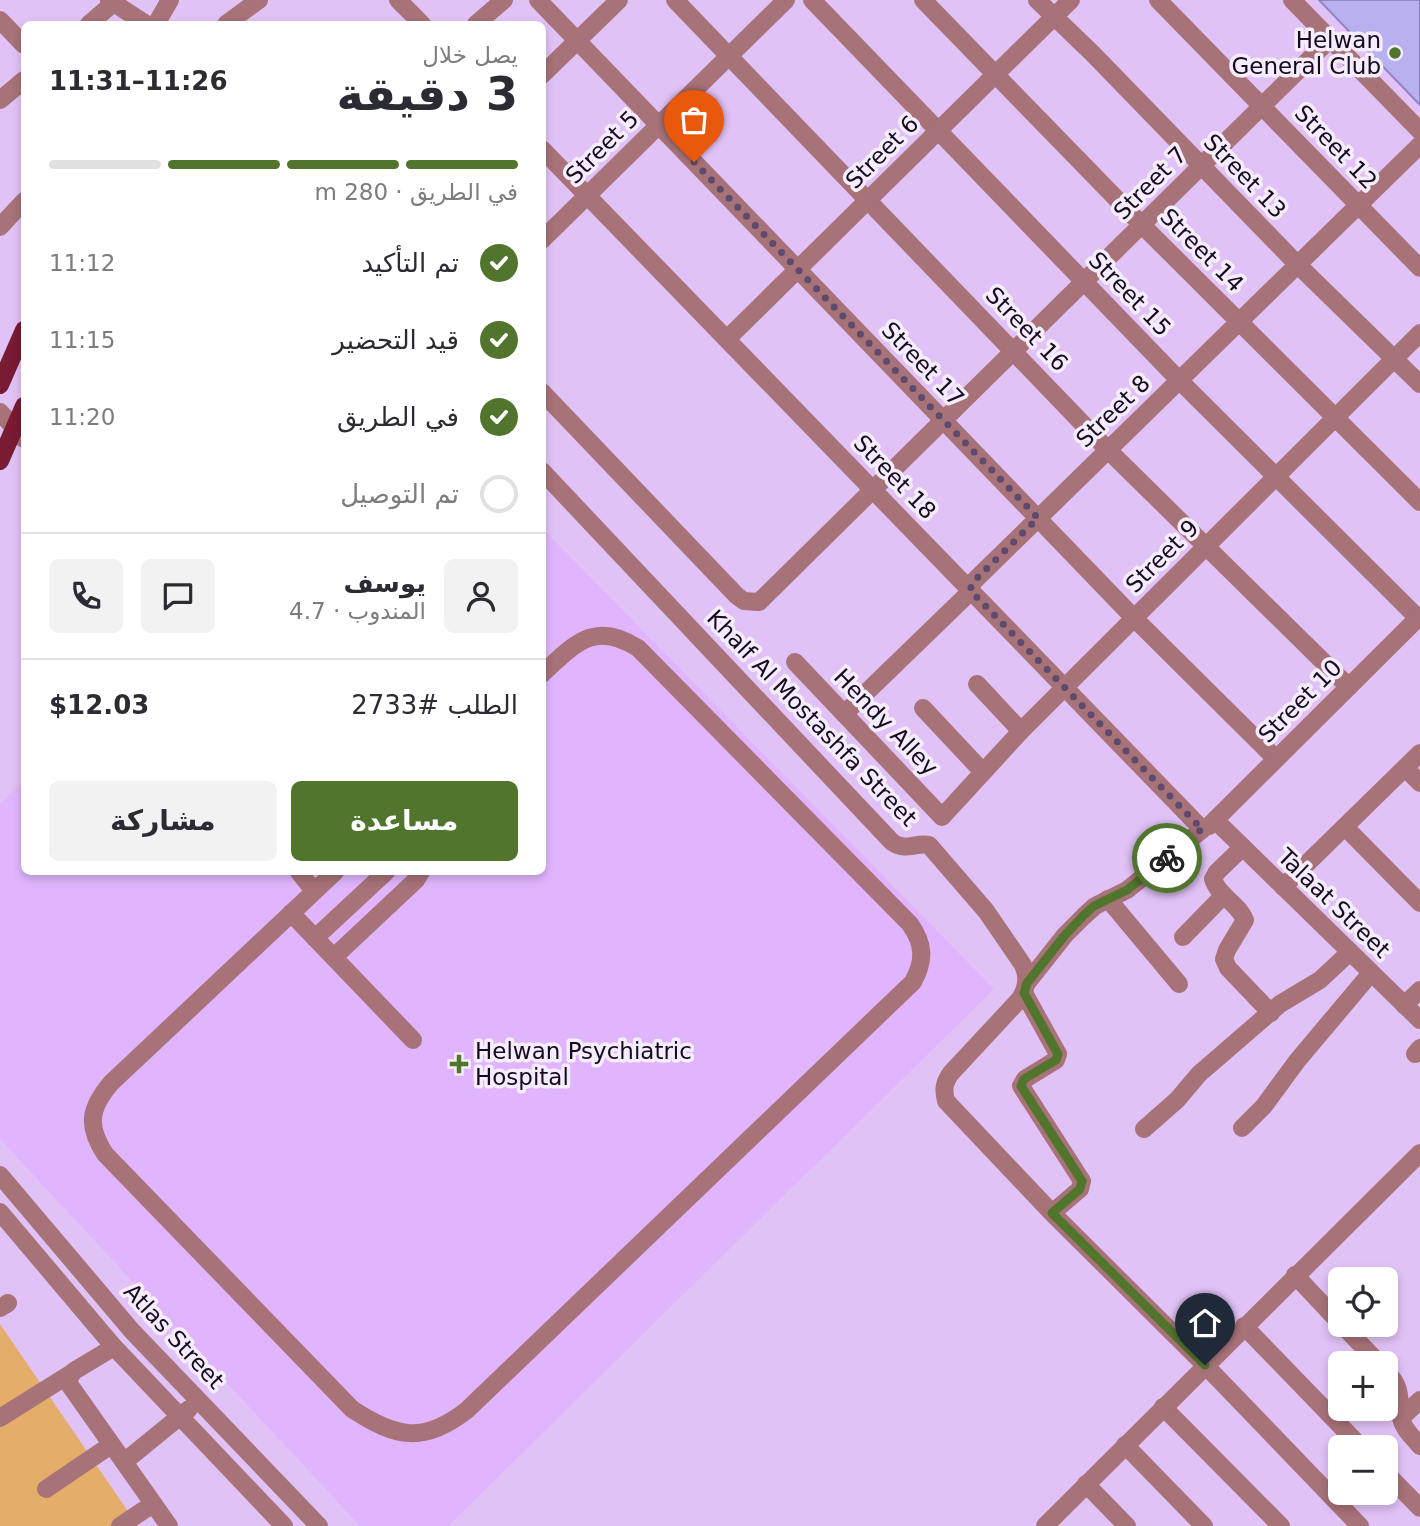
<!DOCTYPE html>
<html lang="ar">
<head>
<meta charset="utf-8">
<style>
	:root { --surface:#fff; --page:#f2f2f3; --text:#2b2b33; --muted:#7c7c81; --line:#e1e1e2; --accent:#51752d }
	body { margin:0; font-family:"DejaVu Sans","Noto Naskh Arabic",sans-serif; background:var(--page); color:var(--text); direction:rtl; height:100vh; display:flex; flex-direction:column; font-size:26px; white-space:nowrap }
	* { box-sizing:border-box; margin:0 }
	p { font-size:23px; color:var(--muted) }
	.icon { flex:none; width:38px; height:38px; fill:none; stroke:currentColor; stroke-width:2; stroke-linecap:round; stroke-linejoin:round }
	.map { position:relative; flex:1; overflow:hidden; direction:ltr }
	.drawer { position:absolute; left:21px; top:21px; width:525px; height:854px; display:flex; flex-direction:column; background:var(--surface); border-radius:10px; box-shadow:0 4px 10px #0003; direction:rtl }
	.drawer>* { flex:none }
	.controls { position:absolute; left:1328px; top:1267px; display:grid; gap:14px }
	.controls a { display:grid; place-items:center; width:70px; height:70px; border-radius:10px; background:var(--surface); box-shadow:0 4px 10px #0003; font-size:35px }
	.pin { position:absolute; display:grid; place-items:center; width:60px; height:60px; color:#fff; margin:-72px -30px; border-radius:50% 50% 50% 0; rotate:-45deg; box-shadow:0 0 7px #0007 }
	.pin .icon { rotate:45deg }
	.courier { position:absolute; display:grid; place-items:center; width:70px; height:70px; margin:-35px; border:5px solid #51752d; border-radius:50%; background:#fff; color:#222; box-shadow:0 2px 9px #0007 }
	.overview em { font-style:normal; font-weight:800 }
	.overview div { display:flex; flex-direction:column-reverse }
	.overview { display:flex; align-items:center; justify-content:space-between; height:119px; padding:0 28px }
	h1 { font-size:46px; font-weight:800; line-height:52px }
	.bar { display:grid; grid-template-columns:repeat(4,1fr); gap:10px 7px; align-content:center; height:84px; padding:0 28px }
	.bar i { height:9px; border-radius:5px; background:var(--line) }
	.bar .active { background:var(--accent) }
	.bar p { grid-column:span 4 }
	.line { display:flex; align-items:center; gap:18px; padding:0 28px; border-top:2px solid var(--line) }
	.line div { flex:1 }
	.round { display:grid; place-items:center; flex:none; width:74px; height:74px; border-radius:10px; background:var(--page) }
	ol { padding:0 28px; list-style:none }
	li { display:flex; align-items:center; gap:21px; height:77px }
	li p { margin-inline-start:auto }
	li .icon { padding:7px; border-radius:50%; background:var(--accent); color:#fff; stroke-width:4 }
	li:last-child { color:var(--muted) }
	li i { width:38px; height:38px; border:4px solid var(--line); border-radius:50% }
	.cta { display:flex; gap:14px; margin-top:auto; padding:14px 28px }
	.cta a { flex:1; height:80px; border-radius:10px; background:var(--accent); color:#fff; font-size:28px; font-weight:800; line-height:80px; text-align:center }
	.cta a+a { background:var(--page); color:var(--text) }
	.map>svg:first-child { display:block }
	.built { fill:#e0b5fd }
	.green { fill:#e4ad69 }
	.building { fill:#b9b0f0; stroke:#8f83c6; stroke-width:2 }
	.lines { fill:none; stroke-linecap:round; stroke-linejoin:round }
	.minor { stroke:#a77278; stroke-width:18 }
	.major { stroke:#791b33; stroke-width:18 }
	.done { stroke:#5e4a6c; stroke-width:7; stroke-dasharray:0 12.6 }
	.route { stroke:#51752d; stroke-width:9 }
	.poi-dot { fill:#51752d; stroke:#f5edfb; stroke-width:2.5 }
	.labels { text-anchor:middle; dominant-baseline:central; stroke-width:7; stroke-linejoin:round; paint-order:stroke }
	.poi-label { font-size:23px; fill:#180a21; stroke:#f5edfb; text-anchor:end }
	.street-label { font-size:23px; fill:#180a21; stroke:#f5edfb }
</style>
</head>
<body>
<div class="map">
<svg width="1420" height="1526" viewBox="0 0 1420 1526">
	<rect width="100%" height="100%" fill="#e1c2f7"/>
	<!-- built -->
	<polygon class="built" points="543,529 994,989 448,1526 360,1526 0,1139 0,804 24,780 24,872 542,872"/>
	<!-- green -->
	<polygon class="green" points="0,1324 138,1526 0,1526"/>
	<!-- building -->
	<polygon class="building" points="1319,0 1420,0 1420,105"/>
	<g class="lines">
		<!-- minor -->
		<g class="minor">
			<polyline points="109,0 146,24"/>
			<polyline points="398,0 422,24"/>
			<polyline points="538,0 1134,618 1276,759"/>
			<polyline points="675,0 1108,450 1349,687"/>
			<polyline points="812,0 1179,380 1418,618"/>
			<polyline points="923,0 1142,225 1420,502"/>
			<polyline points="1037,0 1093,54 1298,265 1420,384"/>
			<polyline points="1158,0 1420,268"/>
			<polyline points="1292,0 1420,131"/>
			<polyline points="0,20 24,45"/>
			<polyline points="89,24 117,0"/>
			<polyline points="156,24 170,0"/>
			<polyline points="226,24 259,0"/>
			<polyline points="476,24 504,0"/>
			<polyline points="542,75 619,0"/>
			<polyline points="0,100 24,80"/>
			<polyline points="542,149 1201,828 1209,826 1420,616"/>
			<polyline points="0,227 24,201"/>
			<polyline points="542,240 786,0"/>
			<polyline points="727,339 1071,0"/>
			<polyline points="542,392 737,596 744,601 759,602 1330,39"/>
			<polyline points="0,412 24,439"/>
			<path d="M542,471L892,842C906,852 915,842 929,845L986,911L1023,965C1029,978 1027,989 1019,1000L951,1073C944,1083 943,1089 946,1101L1052,1213L1205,1365L1360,1526"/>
			<polyline points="795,662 942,817 1021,731 1420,333"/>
			<polyline points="977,684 1021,731"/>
			<polyline points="923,708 983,772"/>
			<polyline points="844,714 967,595 973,582 1420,145"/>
			<polyline points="1405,768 1420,783"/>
			<polyline points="1215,820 1420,1020"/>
			<polyline points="1345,827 1420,903"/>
			<path d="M1243,847L1217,872L1213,879C1218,896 1239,904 1245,920L1227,950L1224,959L1228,968L1271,1013"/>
			<polyline points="299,872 314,891"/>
			<path d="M335,872L111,1083C89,1109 87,1126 105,1154L352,1409C396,1438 424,1444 467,1410L913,982C925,960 924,944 910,924L638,648C594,620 575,644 542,674"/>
			<polyline points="1283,887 1420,753"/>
			<polyline points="1108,899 1179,984"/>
			<polyline points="291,913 413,1040"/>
			<polyline points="1183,937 1224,895"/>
			<polyline points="315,938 386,872"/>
			<polyline points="334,957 416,880 421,872"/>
			<polyline points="1027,983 1065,935 1084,916 1095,906 1127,890 1203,829"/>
			<polyline points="1024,993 1058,1054 1056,1060 1025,1079 1021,1086 1082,1181 1080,1189 1052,1213"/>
			<polyline points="1404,1005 1420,990"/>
			<polyline points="1415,1054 1420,1048"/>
			<polyline points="1242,1128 1264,1106 1297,1061 1371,973"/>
			<polyline points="1144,1129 1177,1100 1199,1074 1280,1004 1320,980 1350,952"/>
			<polyline points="0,1175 132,1331 319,1526"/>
			<polyline points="0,1212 114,1347 284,1526"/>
			<polyline points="1295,1275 1340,1323"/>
			<polyline points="0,1308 8,1303"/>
			<polyline points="1342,1325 1379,1363"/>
			<polyline points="1244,1326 1361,1447"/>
			<polyline points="114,1347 74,1371 68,1379 69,1384 169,1526"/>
			<path d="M1386,1371C1403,1389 1398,1396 1401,1418C1403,1429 1413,1437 1420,1446"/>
			<polyline points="1163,1407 1281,1526"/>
			<polyline points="0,1418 70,1374"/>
			<polyline points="1401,1418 1420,1400"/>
			<polyline points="1125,1445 1204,1526"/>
			<polyline points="124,1462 189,1409"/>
			<polyline points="1386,1473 1420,1508"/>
			<polyline points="1086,1484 1127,1526"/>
			<polyline points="46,1489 111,1445"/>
			<polyline points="120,1526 153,1504"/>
			<polyline points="1045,1526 1420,1153"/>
		</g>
		<!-- major -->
		<g class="major">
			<polyline points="0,385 24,330"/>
			<polyline points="0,461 24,406"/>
		</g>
	</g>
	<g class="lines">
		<!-- done -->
		<polyline class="done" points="694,162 1038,518 973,582 970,590 1198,825 1203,828 1167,858"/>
		<!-- route -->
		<polyline class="route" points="1167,858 1127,890 1094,906 1084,915 1065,935 1027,983 1024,993 1058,1054 1056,1060 1024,1079 1021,1086 1082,1181 1080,1189 1052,1213 1205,1365"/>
	</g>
	<!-- markers -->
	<g class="poi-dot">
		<circle cx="1395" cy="53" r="7"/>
		<path d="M455.5 1053.5h7v7h7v7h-7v7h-7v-7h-7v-7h7z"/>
	</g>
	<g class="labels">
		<!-- poi labels -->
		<g class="poi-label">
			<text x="1381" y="40">Helwan<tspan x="1381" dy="26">General Club</tspan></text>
			<text x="475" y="1051" text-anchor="start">Helwan Psychiatric<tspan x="475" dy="26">Hospital</tspan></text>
		</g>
		<!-- street labels -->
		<g class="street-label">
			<text transform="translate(602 147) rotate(-45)">Street 5</text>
			<text transform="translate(1336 147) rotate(46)">Street 12</text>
			<text transform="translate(882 152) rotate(-45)">Street 6</text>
			<text transform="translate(1245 176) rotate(46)">Street 13</text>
			<text transform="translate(1150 183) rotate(-45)">Street 7</text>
			<text transform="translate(1202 250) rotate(45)">Street 14</text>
			<text transform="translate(1130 294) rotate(46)">Street 15</text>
			<text transform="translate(1027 329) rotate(46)">Street 16</text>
			<text transform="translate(923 364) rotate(46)">Street 17</text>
			<text transform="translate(1113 411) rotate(-44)">Street 8</text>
			<text transform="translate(895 477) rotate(46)">Street 18</text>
			<text transform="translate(1162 556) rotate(-45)">Street 9</text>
			<text transform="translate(1300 701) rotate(-45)">Street 10</text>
			<text transform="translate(812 718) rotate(46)">Khalf Al Mostashfa Street</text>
			<text transform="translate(886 722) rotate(46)">Hendy Alley</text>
			<text transform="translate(1334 903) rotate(44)">Talaat Street</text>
			<text transform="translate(174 1336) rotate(47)">Atlas Street</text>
		</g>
	</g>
</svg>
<div class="controls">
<a><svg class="icon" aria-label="locate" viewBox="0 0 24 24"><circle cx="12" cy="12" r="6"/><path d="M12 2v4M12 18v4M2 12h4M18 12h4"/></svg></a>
<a>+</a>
<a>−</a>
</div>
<div class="pin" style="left:694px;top:162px;background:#ea580c"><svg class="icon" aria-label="bag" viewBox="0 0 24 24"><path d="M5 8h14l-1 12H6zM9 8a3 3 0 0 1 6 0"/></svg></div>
<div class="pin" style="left:1205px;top:1365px;background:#1f2937"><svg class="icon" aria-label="home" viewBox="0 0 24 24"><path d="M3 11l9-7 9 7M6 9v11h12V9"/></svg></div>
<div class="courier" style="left:1167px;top:858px"><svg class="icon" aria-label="bike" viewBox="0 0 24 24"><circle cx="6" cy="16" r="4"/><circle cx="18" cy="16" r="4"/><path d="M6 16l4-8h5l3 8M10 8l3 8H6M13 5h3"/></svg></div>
<section class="drawer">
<div class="overview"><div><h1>3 دقيقة</h1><p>يصل خلال</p></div><em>11:26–11:31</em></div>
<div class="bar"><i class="active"></i><i class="active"></i><i class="active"></i><i></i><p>في الطريق · 280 m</p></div>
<ol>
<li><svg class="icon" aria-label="check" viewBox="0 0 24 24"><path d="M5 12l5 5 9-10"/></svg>تم التأكيد<p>11:12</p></li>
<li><svg class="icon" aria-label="check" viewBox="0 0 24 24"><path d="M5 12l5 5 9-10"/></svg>قيد التحضير<p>11:15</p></li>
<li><svg class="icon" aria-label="check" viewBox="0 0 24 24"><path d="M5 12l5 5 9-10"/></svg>في الطريق<p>11:20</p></li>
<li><i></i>تم التوصيل</li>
</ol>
<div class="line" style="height:126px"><a class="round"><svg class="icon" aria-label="person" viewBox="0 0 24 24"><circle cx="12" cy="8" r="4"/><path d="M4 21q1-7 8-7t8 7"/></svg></a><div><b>يوسف</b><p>المندوب · 4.7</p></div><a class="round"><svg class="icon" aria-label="chat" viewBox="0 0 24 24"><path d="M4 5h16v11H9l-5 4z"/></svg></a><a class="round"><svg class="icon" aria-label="phone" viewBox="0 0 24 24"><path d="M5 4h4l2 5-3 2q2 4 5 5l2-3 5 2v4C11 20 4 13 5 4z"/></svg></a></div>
<div class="line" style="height:91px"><div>الطلب #2733</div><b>$12.03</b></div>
<div class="cta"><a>مساعدة</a><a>مشاركة</a></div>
</section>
</div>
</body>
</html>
